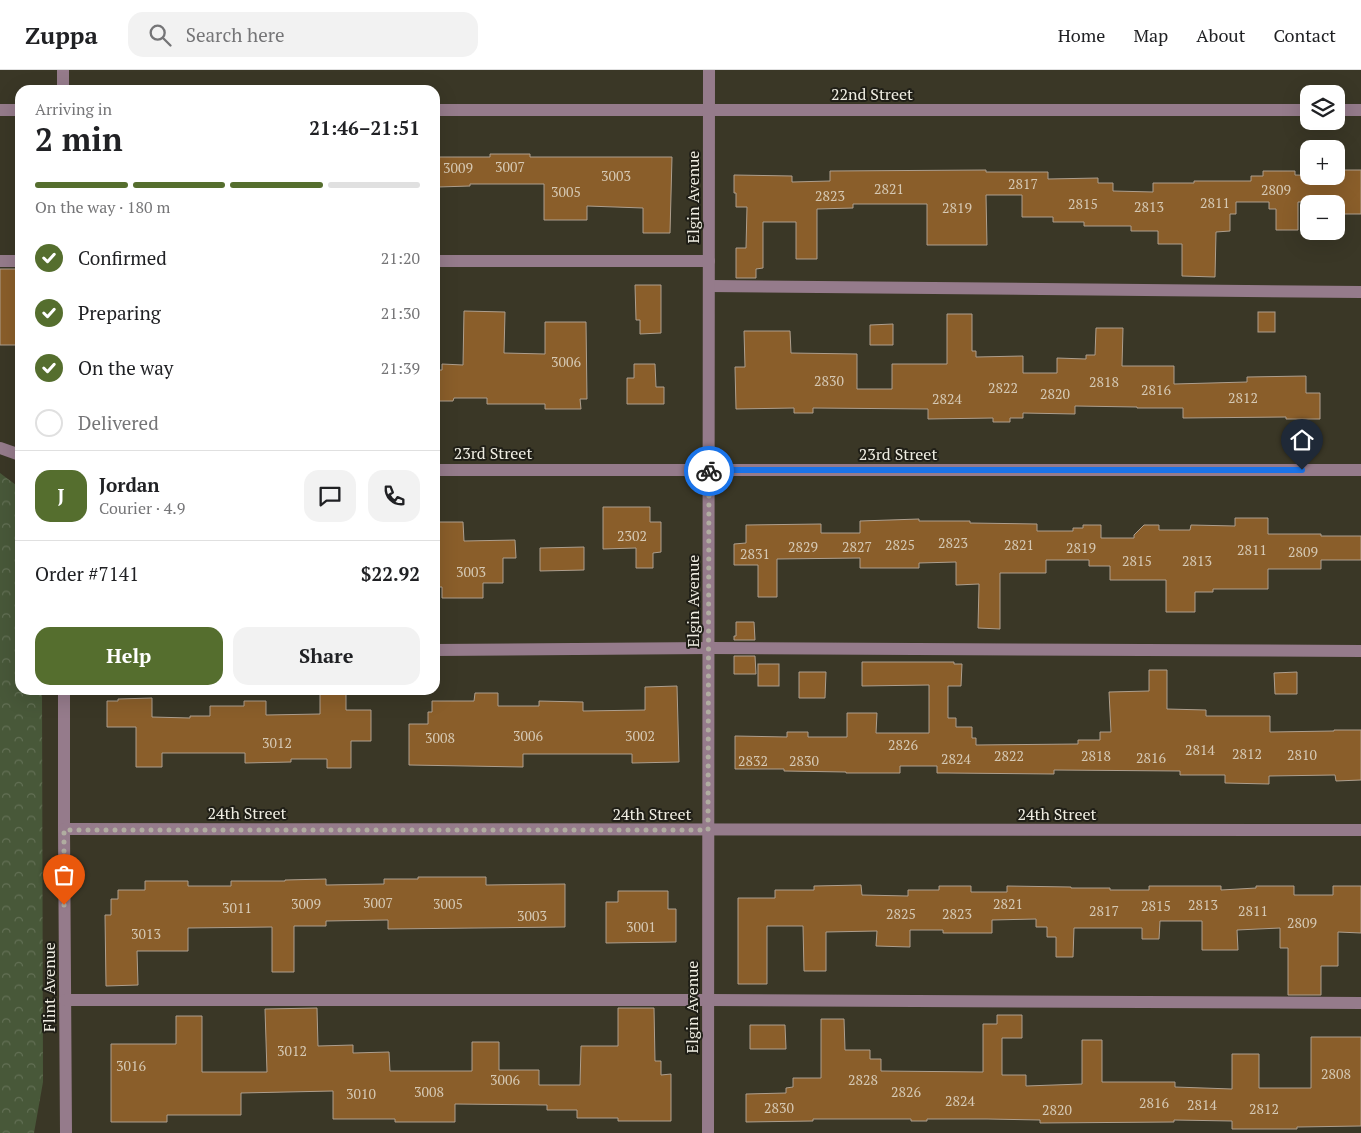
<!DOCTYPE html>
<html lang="en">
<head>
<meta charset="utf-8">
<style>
	:root { --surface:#fff; --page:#f2f2f2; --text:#202124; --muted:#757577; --line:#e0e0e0; --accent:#556e2e }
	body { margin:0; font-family:"PT Serif",serif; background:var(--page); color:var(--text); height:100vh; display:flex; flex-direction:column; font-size:19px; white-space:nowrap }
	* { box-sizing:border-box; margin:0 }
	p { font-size:16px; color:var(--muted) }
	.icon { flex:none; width:28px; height:28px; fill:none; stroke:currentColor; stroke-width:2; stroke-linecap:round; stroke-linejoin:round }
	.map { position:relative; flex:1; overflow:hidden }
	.side { position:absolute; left:15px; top:15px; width:425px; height:610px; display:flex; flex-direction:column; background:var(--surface); border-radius:15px; box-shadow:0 5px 20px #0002 }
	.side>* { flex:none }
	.buttons { position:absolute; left:1300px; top:15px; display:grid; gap:10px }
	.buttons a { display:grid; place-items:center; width:45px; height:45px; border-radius:10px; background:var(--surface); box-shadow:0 5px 20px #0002; font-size:25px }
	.pin { position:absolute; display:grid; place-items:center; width:42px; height:42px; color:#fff; margin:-51px -21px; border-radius:50% 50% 50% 0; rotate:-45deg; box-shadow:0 0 5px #0007 }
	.pin .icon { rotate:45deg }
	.courier { position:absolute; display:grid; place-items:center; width:50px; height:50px; margin:-25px; border:4px solid #1a73e8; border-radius:50%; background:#fff; color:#222; box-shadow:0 1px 6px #0007 }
	.headline em { font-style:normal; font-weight:700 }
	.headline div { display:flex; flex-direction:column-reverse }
	.headline { display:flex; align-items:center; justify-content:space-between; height:85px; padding:0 20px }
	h1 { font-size:32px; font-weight:700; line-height:38px }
	.bar { display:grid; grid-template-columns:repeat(4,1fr); gap:8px 5px; align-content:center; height:60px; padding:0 20px }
	.bar i { height:6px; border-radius:4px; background:var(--line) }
	.bar .on { background:var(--accent) }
	.bar p { grid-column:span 4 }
	.line { display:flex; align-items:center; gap:12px; padding:0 20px; border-top:1px solid var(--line) }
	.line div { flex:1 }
	.round { display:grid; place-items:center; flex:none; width:52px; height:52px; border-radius:15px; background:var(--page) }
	ol { padding:0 20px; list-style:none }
	li { display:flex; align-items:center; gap:15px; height:55px }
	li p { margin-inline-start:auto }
	li .icon { padding:5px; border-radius:50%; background:var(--accent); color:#fff; stroke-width:4 }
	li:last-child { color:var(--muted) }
	li i { width:28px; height:28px; border:2px solid var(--line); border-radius:50% }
	.cta { display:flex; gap:10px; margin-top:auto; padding:10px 20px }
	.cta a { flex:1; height:58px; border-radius:15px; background:var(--accent); color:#fff; font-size:20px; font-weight:700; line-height:58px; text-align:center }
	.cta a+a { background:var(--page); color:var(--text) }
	header { display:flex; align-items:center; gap:30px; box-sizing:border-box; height:70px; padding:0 25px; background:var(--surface); border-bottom:1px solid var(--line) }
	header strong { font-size:24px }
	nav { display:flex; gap:28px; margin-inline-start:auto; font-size:18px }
	.search { width:350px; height:45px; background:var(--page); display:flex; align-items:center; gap:12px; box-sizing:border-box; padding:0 18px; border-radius:15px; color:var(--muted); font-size:19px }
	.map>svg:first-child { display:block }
	.forest { fill:url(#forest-crowns) }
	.building { fill:#8a5e2a; stroke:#ad9e8d }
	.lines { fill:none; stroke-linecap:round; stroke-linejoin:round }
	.minor { stroke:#957b8b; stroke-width:12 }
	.done { stroke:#b0ada0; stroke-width:5; stroke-dasharray:0 9 }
	.route { stroke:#1a73e8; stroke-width:6 }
	.labels { text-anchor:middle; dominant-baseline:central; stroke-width:4; stroke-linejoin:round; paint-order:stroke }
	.number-label { font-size:14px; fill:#d6c9b4 }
	.street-label { font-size:16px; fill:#efede2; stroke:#201f17 }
</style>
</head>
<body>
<header>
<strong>Zuppa</strong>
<div class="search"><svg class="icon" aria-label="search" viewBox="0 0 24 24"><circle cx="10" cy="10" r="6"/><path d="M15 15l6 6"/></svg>Search here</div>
<nav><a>Home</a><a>Map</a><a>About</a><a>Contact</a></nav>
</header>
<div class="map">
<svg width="1361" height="1063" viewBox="0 0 1361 1063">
	<defs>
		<pattern id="forest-crowns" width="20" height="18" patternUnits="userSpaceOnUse" patternTransform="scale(1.25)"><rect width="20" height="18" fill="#485839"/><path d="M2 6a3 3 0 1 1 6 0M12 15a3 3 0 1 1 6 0" fill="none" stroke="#637055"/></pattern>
	</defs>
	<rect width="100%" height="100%" fill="#3a3726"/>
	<!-- forest -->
	<polygon class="forest" points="0,403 20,418 20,620 42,620 43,1012 34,1063 0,1063"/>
	<!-- building -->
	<g class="building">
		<polygon points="490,84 530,84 530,87 672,87 670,163 643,163 643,138 587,136 587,150 544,150 544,114 470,114 470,116 438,117 437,87 490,87"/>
		<polygon points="986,100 986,102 1048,102 1048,109 1098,108 1098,113 1113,113 1113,121 1153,122 1153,113 1194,113 1194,111 1251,111 1251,106 1263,106 1263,101 1295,101 1295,105 1336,106 1336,100 1361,100 1361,144 1336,144 1336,134 1333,134 1333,132 1298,132 1298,160 1276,160 1276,139 1269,139 1269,132 1236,132 1236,144 1230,144 1230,161 1216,162 1215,207 1182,206 1182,174 1158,174 1158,161 1131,161 1131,156 1084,156 1084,152 1053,152 1053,147 1022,147 1022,125 986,125 987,175 927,175 927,134 853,134 853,138 817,139 817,189 796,189 796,152 763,152 763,198 756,199 756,208 736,208 736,178 746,178 747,137 736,137 736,123 734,123 734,105 792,106 792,112 830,111 830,101"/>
		<rect x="0" y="199" width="20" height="76"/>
		<polygon points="635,215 661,215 661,263 640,264 640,250 636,250"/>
		<polygon points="464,241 505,242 504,283 545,284 545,252 586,252 587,329 580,329 581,339 545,339 545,334 487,334 487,328 454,328 453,331 435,331 435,300 442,300 442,294 463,295"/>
		<rect x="1258" y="242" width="17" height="20"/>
		<polygon points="947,244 972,244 972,281 976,281 976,287 1023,286 1023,303 1057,303 1057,288 1086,289 1086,285 1095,285 1096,258 1123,258 1122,296 1174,296 1174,314 1247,312 1247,307 1306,306 1306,323 1320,323 1320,349 1286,349 1286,347 1183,348 1183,338 1137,338 1137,337 1075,336 1075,344 1023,343 1023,348 1010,348 1010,352 993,352 993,348 928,349 928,339 813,338 813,343 794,343 794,338 736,339 735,297 745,297 744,261 790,261 791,283 857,284 857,319 892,319 892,294 947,294"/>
		<polygon points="893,254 893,275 870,275 870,255"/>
		<polygon points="634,294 655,294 656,317 664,317 664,334 627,334 627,308 634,308"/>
		<polygon points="603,437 650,437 650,452 661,452 661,482 653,483 653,498 636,498 636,478 603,479"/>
		<polygon points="1235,448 1268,448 1268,464 1321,464 1321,466 1361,466 1361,490 1321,490 1321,499 1268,499 1268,519 1213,519 1213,522 1195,522 1195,542 1166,542 1166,510 1110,510 1110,496 1089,496 1089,490 1046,490 1046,503 1000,503 1000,559 978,558 979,514 956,515 956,492 919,493 919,498 860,498 860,488 777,489 777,527 758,527 758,495 734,495 734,474 746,473 746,455 821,454 821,463 860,463 860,451 919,449 919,451 970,451 970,453 1037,454 1037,461 1073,461 1073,458 1083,458 1083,455 1101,455 1101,468 1134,468 1134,465 1144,455 1159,455 1159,460 1190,460 1191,455 1235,456"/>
		<polygon points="438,452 463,452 464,471 515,470 516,488 503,488 503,513 483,513 483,528 442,528 442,517 438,517"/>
		<polygon points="584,477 584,500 540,501 540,478"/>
		<polygon points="736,552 754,552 755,570 734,570 734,566 736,566"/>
		<polygon points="734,586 755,586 756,604 734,604"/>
		<polygon points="862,592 954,592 954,594 962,594 961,616 948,616 948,648 956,648 956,657 972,657 972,668 976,668 976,675 1078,674 1078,670 1100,670 1100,662 1111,662 1109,622 1149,621 1149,600 1167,600 1167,639 1206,640 1206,646 1270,646 1270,662 1334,661 1334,660 1361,660 1361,710 1336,711 1335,705 1269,706 1269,714 1225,713 1225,705 1180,705 1180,701 1054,700 1054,704 947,703 937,703 937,696 900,696 900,703 846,703 846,702 784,701 784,699 735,699 735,666 787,667 787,662 808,662 808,667 847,667 847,643 877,643 876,663 929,663 929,615 862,616"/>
		<rect x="758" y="594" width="21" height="22"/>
		<polygon points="799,602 826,602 825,628 799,628"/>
		<polygon points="1297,602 1297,624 1275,624 1274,603"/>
		<polygon points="677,616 679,692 632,693 632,684 523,684 523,697 409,695 409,654 428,654 428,642 432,642 432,631 474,631 475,623 498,623 498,636 539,636 539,631 583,632 583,641 645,640 645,617"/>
		<polygon points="320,624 346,624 346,640 371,640 371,671 351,671 351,698 327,698 327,689 291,689 291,692 245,693 245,683 162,683 162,697 136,697 136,657 107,657 107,631 118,631 118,629 152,628 152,647 190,648 190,646 210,646 210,636 244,636 244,631 266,631 266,645 320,644"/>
		<polygon points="418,807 486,807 486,815 565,814 565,857 388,859 388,850 326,851 326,856 294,856 294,902 272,902 272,857 188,858 188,881 137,881 138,915 106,916 105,845 111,845 111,829 118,829 118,820 145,820 145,811 188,811 188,816 231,816 231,811 285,811 285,810 326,809 326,815 384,814 384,809 418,809"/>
		<polygon points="861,815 862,825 908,826 908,820 939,820 939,816 971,816 971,822 1007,822 1007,816 1071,817 1071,818 1110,818 1110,820 1149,820 1149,816 1221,816 1221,820 1256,818 1256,816 1294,816 1294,825 1333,825 1333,816 1361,816 1361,863 1338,862 1338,896 1321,896 1321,925 1288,925 1288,878 1280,878 1280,858 1237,860 1238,880 1202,880 1202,851 1160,851 1159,869 1142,869 1142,858 1074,858 1073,887 1056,887 1056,867 1047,867 1047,857 1036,857 1036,849 992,850 992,863 943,863 943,860 910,860 910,877 876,876 877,861 826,862 826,901 804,901 803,856 767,856 767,914 738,914 738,828 775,828 775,820 814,820 814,816"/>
		<polygon points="618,821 668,821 668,839 676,839 676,872 606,873 606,832 618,832"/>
		<polygon points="317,938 318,976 353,975 353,983 389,982 390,1001 472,1001 472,972 499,972 499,1000 539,1000 539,1015 580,1015 581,976 618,976 618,938 654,938 655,991 661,991 661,1005 671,1004 671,1051 618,1051 618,1048 577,1048 577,1040 547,1040 547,1035 455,1034 455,1052 395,1052 395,1049 333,1049 333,1021 241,1023 241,1045 167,1045 167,1052 111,1052 111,974 176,974 176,946 202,946 202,1002 267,1002 265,939"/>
		<polygon points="997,945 1022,945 1022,968 1002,968 1002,1005 1026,1005 1026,1016 1082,1014 1082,970 1102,970 1102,1012 1175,1012 1175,1017 1232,1019 1232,984 1259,984 1259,1018 1311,1018 1311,967 1361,967 1361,1056 1297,1057 1297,1059 1232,1059 1232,1051 1174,1050 1174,1052 1040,1053 1040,1050 987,1049 927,1049 927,1051 911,1051 911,1049 813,1049 813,1051 746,1052 746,1024 786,1023 786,1018 793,1017 793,1008 821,1008 821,949 844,949 845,980 870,980 870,989 881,989 881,1001 983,1002 983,954 997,954"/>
		<polygon points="750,955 785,955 786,979 750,979"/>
	</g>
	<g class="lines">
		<!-- minor -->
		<g class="minor">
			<polyline points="63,0 63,20"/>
			<polyline points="0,40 20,40"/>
			<polyline points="435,40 1309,40"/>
			<polyline points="1336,40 1361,40"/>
			<polyline points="0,191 20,191"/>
			<polyline points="435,191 709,191"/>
			<polyline points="709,216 1361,222"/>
			<polyline points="0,378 20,385"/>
			<polyline points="435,400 1361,400"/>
			<polyline points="435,580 709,578 1361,581"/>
			<polyline points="64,620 64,759 66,1063"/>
			<polyline points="64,759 1361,760"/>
			<polyline points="65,930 708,930 1361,933"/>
			<polyline points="708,1063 709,0"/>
		</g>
	</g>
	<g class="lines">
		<!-- done -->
		<polyline class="done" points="64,835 64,760 708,760 709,401"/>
		<!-- route -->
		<polyline class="route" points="709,401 709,400 1302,400"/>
	</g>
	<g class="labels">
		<!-- number labels -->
		<g class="number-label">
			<text x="510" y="96">3007</text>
			<text x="458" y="97">3009</text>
			<text x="616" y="105">3003</text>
			<text x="1023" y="113">2817</text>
			<text x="889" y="118">2821</text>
			<text x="1276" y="119">2809</text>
			<text x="566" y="121">3005</text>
			<text x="830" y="125">2823</text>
			<text x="1215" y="132">2811</text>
			<text x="1083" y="133">2815</text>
			<text x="1149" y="136">2813</text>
			<text x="957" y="137">2819</text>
			<text x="566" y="291">3006</text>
			<text x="829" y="310">2830</text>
			<text x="1104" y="311">2818</text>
			<text x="1003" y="317">2822</text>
			<text x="1156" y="319">2816</text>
			<text x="1055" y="323">2820</text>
			<text x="1243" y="327">2812</text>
			<text x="947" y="328">2824</text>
			<text x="632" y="465">2302</text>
			<text x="953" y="472">2823</text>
			<text x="900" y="474">2825</text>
			<text x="1019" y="474">2821</text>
			<text x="803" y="476">2829</text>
			<text x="857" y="476">2827</text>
			<text x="1081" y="477">2819</text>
			<text x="1252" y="479">2811</text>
			<text x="1303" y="481">2809</text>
			<text x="755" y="483">2831</text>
			<text x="1137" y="490">2815</text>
			<text x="1197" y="490">2813</text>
			<text x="471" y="501">3003</text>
			<text x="528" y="665">3006</text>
			<text x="640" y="665">3002</text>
			<text x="440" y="667">3008</text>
			<text x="277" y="672">3012</text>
			<text x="903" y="674">2826</text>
			<text x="1200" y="679">2814</text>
			<text x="1247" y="683">2812</text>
			<text x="1302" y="684">2810</text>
			<text x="1009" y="685">2822</text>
			<text x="1096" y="685">2818</text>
			<text x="1151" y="687">2816</text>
			<text x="956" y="688">2824</text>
			<text x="753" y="690">2832</text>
			<text x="804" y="690">2830</text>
			<text x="378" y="832">3007</text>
			<text x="306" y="833">3009</text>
			<text x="448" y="833">3005</text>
			<text x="1008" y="833">2821</text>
			<text x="1203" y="834">2813</text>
			<text x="1156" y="835">2815</text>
			<text x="237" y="837">3011</text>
			<text x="1104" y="840">2817</text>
			<text x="1253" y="840">2811</text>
			<text x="901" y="843">2825</text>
			<text x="957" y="843">2823</text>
			<text x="532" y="845">3003</text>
			<text x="1302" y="852">2809</text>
			<text x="641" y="856">3001</text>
			<text x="146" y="863">3013</text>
			<text x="292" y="980">3012</text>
			<text x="131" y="995">3016</text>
			<text x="1336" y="1003">2808</text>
			<text x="505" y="1009">3006</text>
			<text x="863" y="1009">2828</text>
			<text x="429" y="1021">3008</text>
			<text x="906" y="1021">2826</text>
			<text x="361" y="1023">3010</text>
			<text x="960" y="1030">2824</text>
			<text x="1154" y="1032">2816</text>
			<text x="1202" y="1034">2814</text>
			<text x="779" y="1037">2830</text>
			<text x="1264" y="1038">2812</text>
			<text x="1057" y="1039">2820</text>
		</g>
		<!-- street labels -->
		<g class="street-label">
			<text x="872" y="24">22nd Street</text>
			<text transform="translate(693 127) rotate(-90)">Elgin Avenue</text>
			<text x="493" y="383">23rd Street</text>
			<text x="898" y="384">23rd Street</text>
			<text transform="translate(693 531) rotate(-90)">Elgin Avenue</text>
			<text x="247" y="743">24th Street</text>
			<text x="652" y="744">24th Street</text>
			<text x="1057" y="744">24th Street</text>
			<text transform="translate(49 917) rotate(-90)">Flint Avenue</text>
			<text transform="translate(692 937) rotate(-90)">Elgin Avenue</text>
		</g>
	</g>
</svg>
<div class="buttons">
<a><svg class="icon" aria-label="layers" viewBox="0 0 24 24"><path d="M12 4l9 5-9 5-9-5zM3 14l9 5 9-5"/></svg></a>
<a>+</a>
<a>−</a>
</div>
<div class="pin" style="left:64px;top:835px;background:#ea580c"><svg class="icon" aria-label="bag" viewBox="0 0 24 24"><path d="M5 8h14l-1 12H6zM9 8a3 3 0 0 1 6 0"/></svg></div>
<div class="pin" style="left:1302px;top:400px;background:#1f2937"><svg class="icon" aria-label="home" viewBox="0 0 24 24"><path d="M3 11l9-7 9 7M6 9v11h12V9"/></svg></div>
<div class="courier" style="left:709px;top:401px"><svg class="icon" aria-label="bike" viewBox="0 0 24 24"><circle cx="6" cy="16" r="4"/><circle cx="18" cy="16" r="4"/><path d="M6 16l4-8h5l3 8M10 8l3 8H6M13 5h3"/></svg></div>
<section class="side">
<div class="headline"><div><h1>2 min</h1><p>Arriving in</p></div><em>21:46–21:51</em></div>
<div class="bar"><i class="on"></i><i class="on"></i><i class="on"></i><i></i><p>On the way · 180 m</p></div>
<ol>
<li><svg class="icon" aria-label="check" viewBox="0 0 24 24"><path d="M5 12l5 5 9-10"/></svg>Confirmed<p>21:20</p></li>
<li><svg class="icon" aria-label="check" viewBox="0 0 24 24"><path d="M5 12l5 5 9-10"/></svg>Preparing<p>21:30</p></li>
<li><svg class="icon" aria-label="check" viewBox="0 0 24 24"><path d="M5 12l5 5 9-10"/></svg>On the way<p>21:39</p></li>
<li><i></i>Delivered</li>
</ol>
<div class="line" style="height:90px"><b class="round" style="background:var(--accent);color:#fff">J</b><div><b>Jordan</b><p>Courier · 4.9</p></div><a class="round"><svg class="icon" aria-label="chat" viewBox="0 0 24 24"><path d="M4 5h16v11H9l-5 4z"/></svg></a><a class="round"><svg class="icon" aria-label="phone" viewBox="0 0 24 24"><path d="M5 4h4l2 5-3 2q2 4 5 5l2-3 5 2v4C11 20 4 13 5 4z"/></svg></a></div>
<div class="line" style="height:65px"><div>Order #7141</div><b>$22.92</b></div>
<div class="cta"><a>Help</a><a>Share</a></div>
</section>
</div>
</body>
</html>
